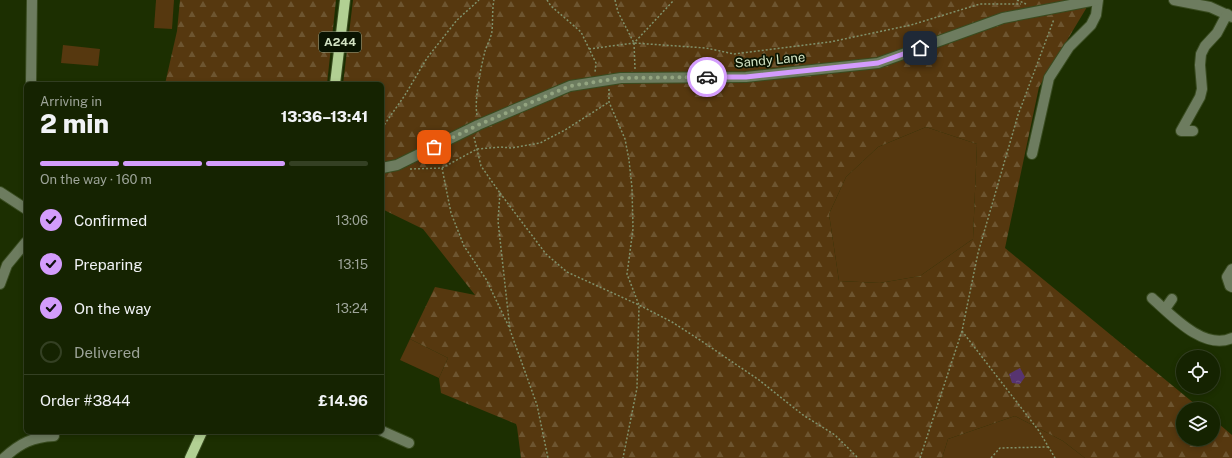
<!DOCTYPE html>
<html lang="en">
<head>
<meta charset="utf-8">
<style>
	:root { --surface:#152301; --page:#222f10; --text:#f1f3f6; --muted:#9da499; --line:#344023; --accent:#d39cfc }
	body { margin:0; font-family:"Public Sans",sans-serif; background:var(--page); color:var(--text); height:100vh; display:flex; flex-direction:column; font-size:15px; white-space:nowrap }
	* { box-sizing:border-box; margin:0 }
	p { font-size:13px; color:var(--muted) }
	.icon { flex:none; width:22px; height:22px; fill:none; stroke:currentColor; stroke-width:2; stroke-linecap:round; stroke-linejoin:round }
	.map { position:relative; flex:1; overflow:hidden }
	.details { position:absolute; left:24px; top:82px; width:360px; height:352px; display:flex; flex-direction:column; background:var(--surface); border-radius:6px; box-shadow:0 2px 6px #0003,0 0 0 1px var(--line) }
	.details>* { flex:none }
	.tools { position:absolute; left:1176px; top:350px; display:grid; gap:8px }
	.tools a { display:grid; place-items:center; width:44px; height:44px; border-radius:50%; background:var(--surface); box-shadow:0 2px 6px #0003,0 0 0 1px var(--line); font-size:20px }
	.pin { position:absolute; display:grid; place-items:center; width:34px; height:34px; color:#fff; margin:-17px; border-radius:8px; box-shadow:0 2px 6px #0006 }
	.courier { position:absolute; display:grid; place-items:center; width:40px; height:40px; margin:-20px; border:3px solid #d39cfc; border-radius:50%; background:#fff; color:#222; box-shadow:0 1px 5px #0007 }
	.head em { font-style:normal; font-weight:800 }
	.head div { display:flex; flex-direction:column-reverse }
	.head { display:flex; align-items:center; justify-content:space-between; height:68px; padding:0 16px }
	h1 { font-size:26px; font-weight:800; line-height:30px }
	.bar { display:grid; grid-template-columns:repeat(4,1fr); gap:6px 4px; align-content:center; height:48px; padding:0 16px }
	.bar i { height:5px; border-radius:3px; background:var(--line) }
	.bar .on { background:var(--accent) }
	.bar p { grid-column:span 4 }
	.line { display:flex; align-items:center; gap:10px; padding:0 16px; border-top:1px solid var(--line) }
	.line div { flex:1 }
	ol { padding:0 16px; list-style:none }
	li { display:flex; align-items:center; gap:12px; height:44px }
	li p { margin-inline-start:auto }
	li .icon { padding:4px; border-radius:50%; background:var(--accent); color:#111; stroke-width:4 }
	li:last-child { color:var(--muted) }
	li i { width:22px; height:22px; border:2px solid var(--line); border-radius:50% }
	.map>svg:first-child { display:block }
	.grass { fill:#56380f }
	.forest { fill:url(#forest-firs); fill-rule:evenodd }
	.water { fill:url(#water-ripples) }
	.lines { fill:none; stroke-linecap:round; stroke-linejoin:round }
	.minor-casing { stroke:#394c20; stroke-width:12 }
	.major-casing { stroke:#394c20; stroke-width:12 }
	.path { stroke:#80926c; stroke-width:1.5; stroke-dasharray:2 2; stroke-linecap:butt }
	.minor { stroke:#6d7c5f; stroke-width:10 }
	.major { stroke:#b2d093; stroke-width:10 }
	.done { stroke:#93a480; stroke-width:4; stroke-dasharray:0 7.2 }
	.route { stroke:#d39cfc; stroke-width:5 }
	.labels { text-anchor:middle; dominant-baseline:central; stroke-width:3.5; stroke-linejoin:round; paint-order:stroke }
	.shield { fill:#0a1401; stroke:#97a58a; stroke-width:1 }
	.shield-label { font-size:12px; font-weight:bold; fill:#d3e3c4 }
	.street-label { font-size:13px; fill:#d3e3c4; stroke:#0a1401 }
</style>
</head>
<body>
<div class="map">
<svg width="1232" height="458" viewBox="0 0 1232 458">
	<defs>
		<pattern id="forest-firs" width="22" height="20" patternUnits="userSpaceOnUse"><rect width="22" height="20" fill="#56380f"/><path d="M5 1l3.5 6h-7zM16 11l3.5 6h-7z" fill="#6d5530"/></pattern>
		<pattern id="water-ripples" width="26" height="14" patternUnits="userSpaceOnUse"><rect width="26" height="14" fill="#573470"/><path d="M2 4q2-2 4 0t4 0M15 11q2-2 4 0t4 0" fill="none" stroke="#6e5183"/></pattern>
	</defs>
	<rect width="100%" height="100%" fill="#1c2f01"/>
	<!-- grass -->
	<g class="grass">
		<polygon points="156,0 174,0 172,29 154,28"/>
		<polygon points="63,45 100,49 98,66 61,63"/>
		<polygon points="926,127 977,144 973,239 920,276 880,283 839,281 829,214 846,177 878,147"/>
		<polygon points="410,339 448,358 439,378 400,360"/>
		<polygon points="1015,416 1063,441 1085,458 942,458 948,439"/>
	</g>
	<!-- forest -->
	<g class="forest">
		<polygon points="180,0 336,0 327,84 165,84 177,31"/>
		<path d="M353,0H1098L1087,7L1039,87L1005,248L1201,409H1183V439H1213V419L1232,435V458H1085L1063,441L1015,416L948,439L942,458H521L517,427L516,424L441,393L439,378L448,358L410,339L435,287L475,295L423,229L382,209V84H343ZM926,127L977,144L973,239L920,276L880,283L839,281L829,214L846,177L878,147Z"/>
	</g>
	<!-- water -->
	<polygon class="water" points="1020,368 1025,377 1020,384 1012,383 1009,374"/>
	<g class="lines">
		<defs>
			<g id="minor">
				<polyline points="1174,0 1210,7 1232,17"/>
				<polyline points="31,84 32,0"/>
				<polyline points="1193,131 1181,131 1200,97 1202,89 1200,65 1201,54 1205,46 1217,33 1227,14"/>
				<polyline points="1032,154 1049,78 1069,47 1091,25 1096,15 1098,0"/>
				<polyline points="382,168 397,165 478,125 570,86 621,78 746,77 878,63 1003,18 1096,0"/>
				<polyline points="0,192 26,209"/>
				<polyline points="1232,269 1227,277 1230,286 1232,287"/>
				<polyline points="0,284 7,265 26,242"/>
				<path d="M1152,298C1171,315 1204,351 1232,338"/>
				<polyline points="1165,309 1172,299"/>
				<polyline points="382,431 409,443"/>
				<path d="M4,458C20,443 33,437 54,436"/>
			</g>
			<g id="major">
				<polyline points="335,84 345,0"/>
				<polyline points="190,458 202,432"/>
			</g>
		</defs>
		<!-- minor casing -->
		<use href="#minor" class="minor-casing"/>
		<!-- major casing -->
		<use href="#major" class="major-casing"/>
		<!-- path -->
		<g class="path">
			<polyline points="547,0 551,6 581,32 596,63 595,72"/>
			<polyline points="615,0 618,12 634,43 706,48 734,54 830,42 911,25 980,4 1021,4"/>
			<polyline points="1017,0 1026,4"/>
			<polyline points="634,43 635,69"/>
			<polyline points="589,49 634,43 674,0"/>
			<polyline points="609,89 609,102 625,139 629,160 632,188 633,229 627,274 639,305 637,388 623,458"/>
			<path d="M477,115C474,100 481,67 485,51C487,45 491,38 492,31C493,20 492,10 494,0"/>
			<polyline points="382,128 405,95 427,58 457,20 479,0"/>
			<polyline points="474,137 481,166 500,193 498,221 510,330 537,405 548,458"/>
			<polyline points="442,168 451,213 464,246 486,279 509,327"/>
			<polyline points="410,169 442,168 477,149 501,147 511,148 540,143 565,130 609,102"/>
			<polyline points="500,193 546,254 567,272 639,305 672,322 700,340 759,380 803,415 835,435 858,458"/>
			<polyline points="962,331 1039,431 1055,458"/>
			<polyline points="920,458 962,331 978,253 1018,115 1054,19"/>
			<polyline points="991,458 1000,448 1048,447"/>
		</g>
		<!-- minor -->
		<use href="#minor" class="minor"/>
		<!-- major -->
		<use href="#major" class="major"/>
	</g>
	<g class="lines">
		<!-- done -->
		<polyline class="done" points="434,147 478,125 570,86 620,78 707,77"/>
		<!-- route -->
		<polyline class="route" points="707,77 746,77 878,63 920,48"/>
	</g>
	<g class="labels">
		<!-- shield labels -->
		<rect class="shield" x="319" y="32" width="42" height="20" rx="3"/>
		<g class="shield-label">
			<text x="340" y="42">A244</text>
		</g>
		<!-- street labels -->
		<g class="street-label">
			<text transform="translate(770 60) rotate(-5)">Sandy Lane</text>
		</g>
	</g>
</svg>
<div class="tools">
<a><svg class="icon" aria-label="locate" viewBox="0 0 24 24"><circle cx="12" cy="12" r="6"/><path d="M12 2v4M12 18v4M2 12h4M18 12h4"/></svg></a>
<a><svg class="icon" aria-label="layers" viewBox="0 0 24 24"><path d="M12 4l9 5-9 5-9-5zM3 14l9 5 9-5"/></svg></a>
</div>
<div class="pin" style="left:434px;top:147px;background:#ea580c"><svg class="icon" aria-label="bag" viewBox="0 0 24 24"><path d="M5 8h14l-1 12H6zM9 8a3 3 0 0 1 6 0"/></svg></div>
<div class="pin" style="left:920px;top:48px;background:#1f2937"><svg class="icon" aria-label="home" viewBox="0 0 24 24"><path d="M3 11l9-7 9 7M6 9v11h12V9"/></svg></div>
<div class="courier" style="left:707px;top:77px"><svg class="icon" aria-label="car" viewBox="0 0 24 24"><path d="M5 17H2v-5l4-1 3-4h7l3 4 3 1v5h-3M9 17h6M6 11h13"/><circle cx="7" cy="17" r="2"/><circle cx="17" cy="17" r="2"/></svg></div>
<section class="details">
<div class="head"><div><h1>2 min</h1><p>Arriving in</p></div><em>13:36–13:41</em></div>
<div class="bar"><i class="on"></i><i class="on"></i><i class="on"></i><i></i><p>On the way · 160 m</p></div>
<ol>
<li><svg class="icon" aria-label="check" viewBox="0 0 24 24"><path d="M5 12l5 5 9-10"/></svg>Confirmed<p>13:06</p></li>
<li><svg class="icon" aria-label="check" viewBox="0 0 24 24"><path d="M5 12l5 5 9-10"/></svg>Preparing<p>13:15</p></li>
<li><svg class="icon" aria-label="check" viewBox="0 0 24 24"><path d="M5 12l5 5 9-10"/></svg>On the way<p>13:24</p></li>
<li><i></i>Delivered</li>
</ol>
<div class="line" style="height:52px"><div>Order #3844</div><b>£14.96</b></div>
</section>
</div>
</body>
</html>
